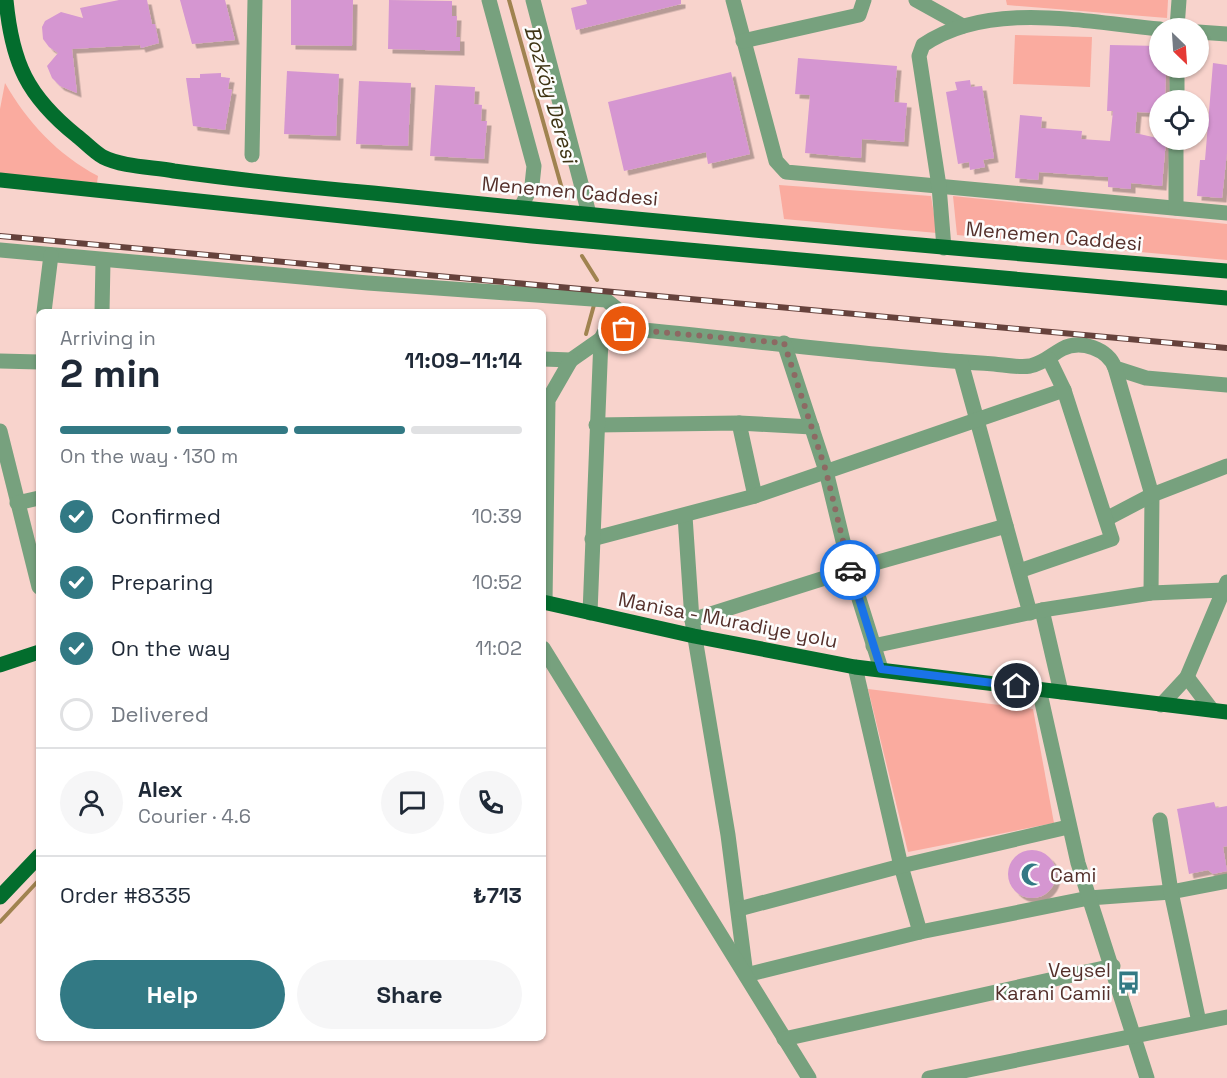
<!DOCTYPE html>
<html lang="en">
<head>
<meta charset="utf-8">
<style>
	:root { --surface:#fff; --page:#f6f6f7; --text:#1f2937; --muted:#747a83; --line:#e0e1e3; --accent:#327984 }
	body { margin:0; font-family:"Space Grotesk",sans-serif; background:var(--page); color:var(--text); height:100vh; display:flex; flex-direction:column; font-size:22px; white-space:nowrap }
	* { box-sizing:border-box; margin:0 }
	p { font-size:20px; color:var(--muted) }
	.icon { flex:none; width:33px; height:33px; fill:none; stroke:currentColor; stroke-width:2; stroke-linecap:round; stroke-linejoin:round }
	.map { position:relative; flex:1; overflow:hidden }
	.sheet { position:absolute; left:36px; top:309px; width:510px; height:732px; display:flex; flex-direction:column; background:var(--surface); border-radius:9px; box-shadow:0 2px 4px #0004 }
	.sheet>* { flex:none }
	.needle { width:39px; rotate:155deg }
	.controls { position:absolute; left:1149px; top:18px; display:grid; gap:12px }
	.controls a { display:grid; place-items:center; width:60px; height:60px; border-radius:50%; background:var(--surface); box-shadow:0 2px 4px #0004; font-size:30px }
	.pin { position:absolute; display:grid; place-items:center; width:51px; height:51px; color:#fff; margin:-26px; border:3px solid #fff; border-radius:50%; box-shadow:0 2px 6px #0007 }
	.courier { position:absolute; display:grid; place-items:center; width:60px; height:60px; margin:-30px; border:4px solid #1a73e8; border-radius:50%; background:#fff; color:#222; box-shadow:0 2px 8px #0007 }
	.headline em { font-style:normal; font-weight:800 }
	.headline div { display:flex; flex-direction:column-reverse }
	.headline { display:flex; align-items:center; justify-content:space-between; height:102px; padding:0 24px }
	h1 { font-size:39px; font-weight:800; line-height:45px }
	.bar { display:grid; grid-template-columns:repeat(4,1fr); gap:9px 6px; align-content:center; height:72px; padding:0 24px }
	.bar i { height:8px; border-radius:4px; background:var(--line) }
	.bar .current { background:var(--accent) }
	.bar p { grid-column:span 4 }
	.line { display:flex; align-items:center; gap:15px; padding:0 24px; border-top:2px solid var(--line) }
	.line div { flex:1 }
	.round { display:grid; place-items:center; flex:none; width:63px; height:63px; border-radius:32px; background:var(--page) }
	ol { padding:0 24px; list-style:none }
	li { display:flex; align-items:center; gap:18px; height:66px }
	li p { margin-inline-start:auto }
	li .icon { padding:6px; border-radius:50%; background:var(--accent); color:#fff; stroke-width:4 }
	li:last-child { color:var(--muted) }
	li i { width:33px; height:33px; border:3px solid var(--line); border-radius:50% }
	.cta { display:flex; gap:12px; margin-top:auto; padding:12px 24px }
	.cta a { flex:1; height:69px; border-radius:36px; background:var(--accent); color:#fff; font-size:24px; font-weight:800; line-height:69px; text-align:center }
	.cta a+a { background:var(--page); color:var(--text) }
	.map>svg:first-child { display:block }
	.green { fill:#faab9f }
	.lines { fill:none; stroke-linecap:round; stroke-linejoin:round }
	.stream { stroke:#a08350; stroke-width:4 }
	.building { fill:#d596d1; filter:url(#shadow) }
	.minor { stroke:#77a17e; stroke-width:15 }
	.major { stroke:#036d2d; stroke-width:15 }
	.rail-casing { stroke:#66423c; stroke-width:6 }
	.rail { stroke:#fdfdfd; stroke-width:4; stroke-dasharray:11; stroke-linecap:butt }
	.done { stroke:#8d6963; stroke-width:6; stroke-dasharray:0 10.8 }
	.route { stroke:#1a73e8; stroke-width:8 }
	.labels { text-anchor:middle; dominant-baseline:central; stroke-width:5; stroke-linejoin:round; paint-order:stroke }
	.street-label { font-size:20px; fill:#54302b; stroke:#fdfdfd }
	.poi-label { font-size:20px; fill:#54302b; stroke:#fdfdfd; text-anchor:start }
	.water-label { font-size:21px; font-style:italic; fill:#3f3414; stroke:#fdfdfd }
</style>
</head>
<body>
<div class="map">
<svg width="1227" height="1078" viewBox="0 0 1227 1078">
	<defs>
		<filter id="shadow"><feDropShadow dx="4.5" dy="4.5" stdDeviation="0" flood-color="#0004"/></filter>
	</defs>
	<rect width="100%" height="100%" fill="#f8d3cc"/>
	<!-- green -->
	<g class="green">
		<polygon points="1006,0 1168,0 1167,18 1007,5"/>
		<polygon points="1015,35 1092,37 1090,87 1013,84"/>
		<path d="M5,83C27,122 58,155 98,176L97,183L0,174V109Z"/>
		<polygon points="779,185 931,196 937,233 784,219"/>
		<polygon points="953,196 1227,224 1227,260 957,235"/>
		<polygon points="868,689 1033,709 1054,823 908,852"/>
	</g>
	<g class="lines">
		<!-- stream -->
		<g class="stream">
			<polyline points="509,0 564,196"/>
			<polyline points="582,256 597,280"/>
			<polyline points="586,334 594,305"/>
			<polyline points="0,922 39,880"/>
		</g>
	</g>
	<!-- building -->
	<g class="building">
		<polygon points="119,0 147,0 152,24 155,24 159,43 141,48 140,45 72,49 77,93 60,86 52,78 47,66 58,53 49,47 43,39 42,27 45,21 61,12 83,18 80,8"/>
		<polygon points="180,0 225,0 235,40 192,44"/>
		<polygon points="291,0 353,0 352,46 291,45"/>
		<polygon points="389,0 452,1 452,16 457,16 456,37 460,37 460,51 388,49"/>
		<polygon points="586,0 681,0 681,4 576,30 571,8 587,4"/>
		<polygon points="1110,45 1160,46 1160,68 1166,68 1165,100 1160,100 1160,113 1137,112 1135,133 1166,140 1162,186 1131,183 1131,189 1108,187 1108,177 1039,172 1038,180 1015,178 1020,115 1042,117 1041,128 1082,131 1081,139 1110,141 1113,111 1107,111"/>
		<polygon points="798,58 897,66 894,102 907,103 904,142 862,139 861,158 805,153 810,95 795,94"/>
		<polygon points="1213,63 1227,65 1227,152 1222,198 1197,196 1200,160 1205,160"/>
		<polygon points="287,71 339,74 336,136 284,134"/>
		<polygon points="731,72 750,154 708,164 706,152 624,171 608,102"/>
		<polygon points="221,73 221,77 230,78 228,89 232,90 225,130 193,126 186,78 200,78 200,74"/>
		<polygon points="970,80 971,87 982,86 994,158 983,160 985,167 970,170 969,162 958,164 946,92 957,90 955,82"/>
		<polygon points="359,81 411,83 408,146 356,144"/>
		<polygon points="435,85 475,87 474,104 482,105 481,121 487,121 484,159 430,156"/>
		<polygon points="1214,802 1216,808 1227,806 1227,846 1223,847 1227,871 1213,874 1208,870 1189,874 1177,809"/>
		<circle cx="1032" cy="874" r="24"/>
	</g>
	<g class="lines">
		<!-- minor -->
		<g class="minor">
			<polyline points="489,0 534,166 532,185 521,207"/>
			<polyline points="533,0 589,214"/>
			<polyline points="733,0 776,161 786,172 1227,213"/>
			<polyline points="916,0 963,26"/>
			<polyline points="1177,28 1179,0"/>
			<polyline points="1198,32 1227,34"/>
			<polyline points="743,41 859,15 864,0"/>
			<polyline points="1177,100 1177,68"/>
			<polyline points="252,155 255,0"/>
			<polyline points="1176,208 1176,140"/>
			<path d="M944,248L939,186L919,56L923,45C989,0 1084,22 1160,29"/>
			<path d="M0,250L368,283L606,300L643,330C760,341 877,357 994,364C1005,365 1019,368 1030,366C1044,363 1051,355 1062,349C1081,339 1108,349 1115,368L1146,378L1227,385"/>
			<polyline points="44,312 51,255"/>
			<polyline points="102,312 103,261"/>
			<polyline points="784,343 826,471 850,570 881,669"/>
			<polyline points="543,359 571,360 601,339"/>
			<polyline points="0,361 39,362"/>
			<polyline points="961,362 1030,613"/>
			<polyline points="1115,368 1152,495 1151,593"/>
			<polyline points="739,423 755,496"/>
			<polyline points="596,425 739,423 812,427"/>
			<polyline points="0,431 39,587"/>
			<polyline points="17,503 39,498"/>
			<polyline points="685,516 692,620 728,835 746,975 920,932 1089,898 1171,892 1227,881"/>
			<polyline points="1106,519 1152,495 1227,466"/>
			<polyline points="592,539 755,496 1064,390"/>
			<polyline points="1019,571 1112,539 1064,390 1049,359"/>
			<polyline points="545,602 548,400 571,360"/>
			<polyline points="1042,610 1061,692"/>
			<polyline points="590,613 601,339 606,329 643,330"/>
			<polyline points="692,620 850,570 1006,526"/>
			<polyline points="873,646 1042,610 1151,593 1224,590"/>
			<polyline points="543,648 809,1078"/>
			<polyline points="855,667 901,866 920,932"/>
			<polyline points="1187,677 1212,710"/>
			<polyline points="1039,689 1078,863 1147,1078"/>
			<polyline points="1161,705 1187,677 1227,582"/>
			<polyline points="1160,820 1171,892 1199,1022"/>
			<polyline points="739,909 901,866 1068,827"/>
			<polyline points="784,1039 1113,966"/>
			<polyline points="929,1078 1227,1017"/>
		</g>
		<!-- major -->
		<g class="major">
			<path d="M6,0C12,63 27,96 77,136C85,142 94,152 103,157C123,167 152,167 174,171C240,180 306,187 373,193C657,222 942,248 1227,271"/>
			<polyline points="0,180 532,236 1227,298"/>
			<polyline points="543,602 694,636 855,667 1227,712"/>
			<polyline points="0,665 39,652"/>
			<polyline points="0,897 39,856"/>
		</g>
		<defs>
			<polyline id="rail" points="0,236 1227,348"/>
		</defs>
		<!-- rail casing -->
		<use href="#rail" class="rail-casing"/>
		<!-- rail -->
		<use href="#rail" class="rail"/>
	</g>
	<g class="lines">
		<!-- done -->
		<polyline class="done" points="624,329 784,343 826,471 850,570"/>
		<!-- route -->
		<polyline class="route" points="850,570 881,669 1017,686"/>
	</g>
	<!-- icons -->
	<defs>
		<symbol id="mosque-bare" viewBox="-9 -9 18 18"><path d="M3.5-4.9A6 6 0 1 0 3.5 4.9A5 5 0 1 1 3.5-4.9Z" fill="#327984" stroke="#fdfdfd" stroke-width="2.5" paint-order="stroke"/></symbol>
		<symbol id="bus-bare" viewBox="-9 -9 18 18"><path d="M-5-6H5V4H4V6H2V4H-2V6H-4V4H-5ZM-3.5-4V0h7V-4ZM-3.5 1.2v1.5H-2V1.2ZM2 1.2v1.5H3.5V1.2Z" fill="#327984" stroke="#fdfdfd" stroke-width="2.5" paint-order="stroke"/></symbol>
	</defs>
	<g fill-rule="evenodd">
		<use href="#mosque-bare" x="1016" y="858" width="33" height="33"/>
		<use href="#bus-bare" x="1112" y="966" width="33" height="33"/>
	</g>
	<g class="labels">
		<!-- street labels -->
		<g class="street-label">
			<text transform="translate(570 191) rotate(5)">Menemen Caddesi</text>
			<text transform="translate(1054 236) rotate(5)">Menemen Caddesi</text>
			<text transform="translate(728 620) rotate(11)">Manisa - Muradiye yolu</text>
		</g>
		<!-- poi labels -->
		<g class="poi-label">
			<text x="1050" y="875">Cami</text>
			<text x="1111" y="970" text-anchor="end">Veysel<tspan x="1111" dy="23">Karani Camii</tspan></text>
		</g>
		<!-- water labels -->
		<g class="water-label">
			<text transform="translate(551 94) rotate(74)">Bozköy Deresi</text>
		</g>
	</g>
</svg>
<div class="controls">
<a><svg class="needle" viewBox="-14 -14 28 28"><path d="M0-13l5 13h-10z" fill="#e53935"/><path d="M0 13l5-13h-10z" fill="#747a83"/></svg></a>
<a><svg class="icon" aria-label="locate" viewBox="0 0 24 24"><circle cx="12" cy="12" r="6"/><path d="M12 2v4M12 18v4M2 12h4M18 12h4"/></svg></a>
</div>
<div class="pin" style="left:624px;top:329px;background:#ea580c"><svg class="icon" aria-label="bag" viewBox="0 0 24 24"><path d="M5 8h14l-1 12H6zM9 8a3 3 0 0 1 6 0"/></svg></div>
<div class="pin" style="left:1017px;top:686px;background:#1f2937"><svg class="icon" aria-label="home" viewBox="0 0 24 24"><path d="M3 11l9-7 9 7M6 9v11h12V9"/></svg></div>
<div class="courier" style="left:850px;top:570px"><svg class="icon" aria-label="car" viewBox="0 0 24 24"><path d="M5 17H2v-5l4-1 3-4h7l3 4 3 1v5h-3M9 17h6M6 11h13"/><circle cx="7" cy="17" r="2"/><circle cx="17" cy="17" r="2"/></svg></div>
<section class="sheet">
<div class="headline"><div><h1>2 min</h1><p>Arriving in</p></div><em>11:09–11:14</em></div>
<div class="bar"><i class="current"></i><i class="current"></i><i class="current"></i><i></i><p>On the way · 130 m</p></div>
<ol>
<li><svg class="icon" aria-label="check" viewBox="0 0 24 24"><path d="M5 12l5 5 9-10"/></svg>Confirmed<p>10:39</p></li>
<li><svg class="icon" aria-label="check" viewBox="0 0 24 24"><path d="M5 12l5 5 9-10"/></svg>Preparing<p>10:52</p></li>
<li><svg class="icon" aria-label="check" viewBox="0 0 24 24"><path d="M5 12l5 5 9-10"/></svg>On the way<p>11:02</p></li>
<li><i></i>Delivered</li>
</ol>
<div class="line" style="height:108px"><a class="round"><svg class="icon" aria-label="person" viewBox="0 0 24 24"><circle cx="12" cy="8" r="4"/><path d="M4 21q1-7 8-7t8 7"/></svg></a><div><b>Alex</b><p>Courier · 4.6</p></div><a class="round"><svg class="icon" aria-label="chat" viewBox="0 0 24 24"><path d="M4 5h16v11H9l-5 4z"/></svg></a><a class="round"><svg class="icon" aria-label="phone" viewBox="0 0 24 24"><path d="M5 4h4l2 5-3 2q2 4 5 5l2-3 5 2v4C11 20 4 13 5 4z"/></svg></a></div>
<div class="line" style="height:78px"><div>Order #8335</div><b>₺713</b></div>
<div class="cta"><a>Help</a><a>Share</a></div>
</section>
</div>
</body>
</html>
